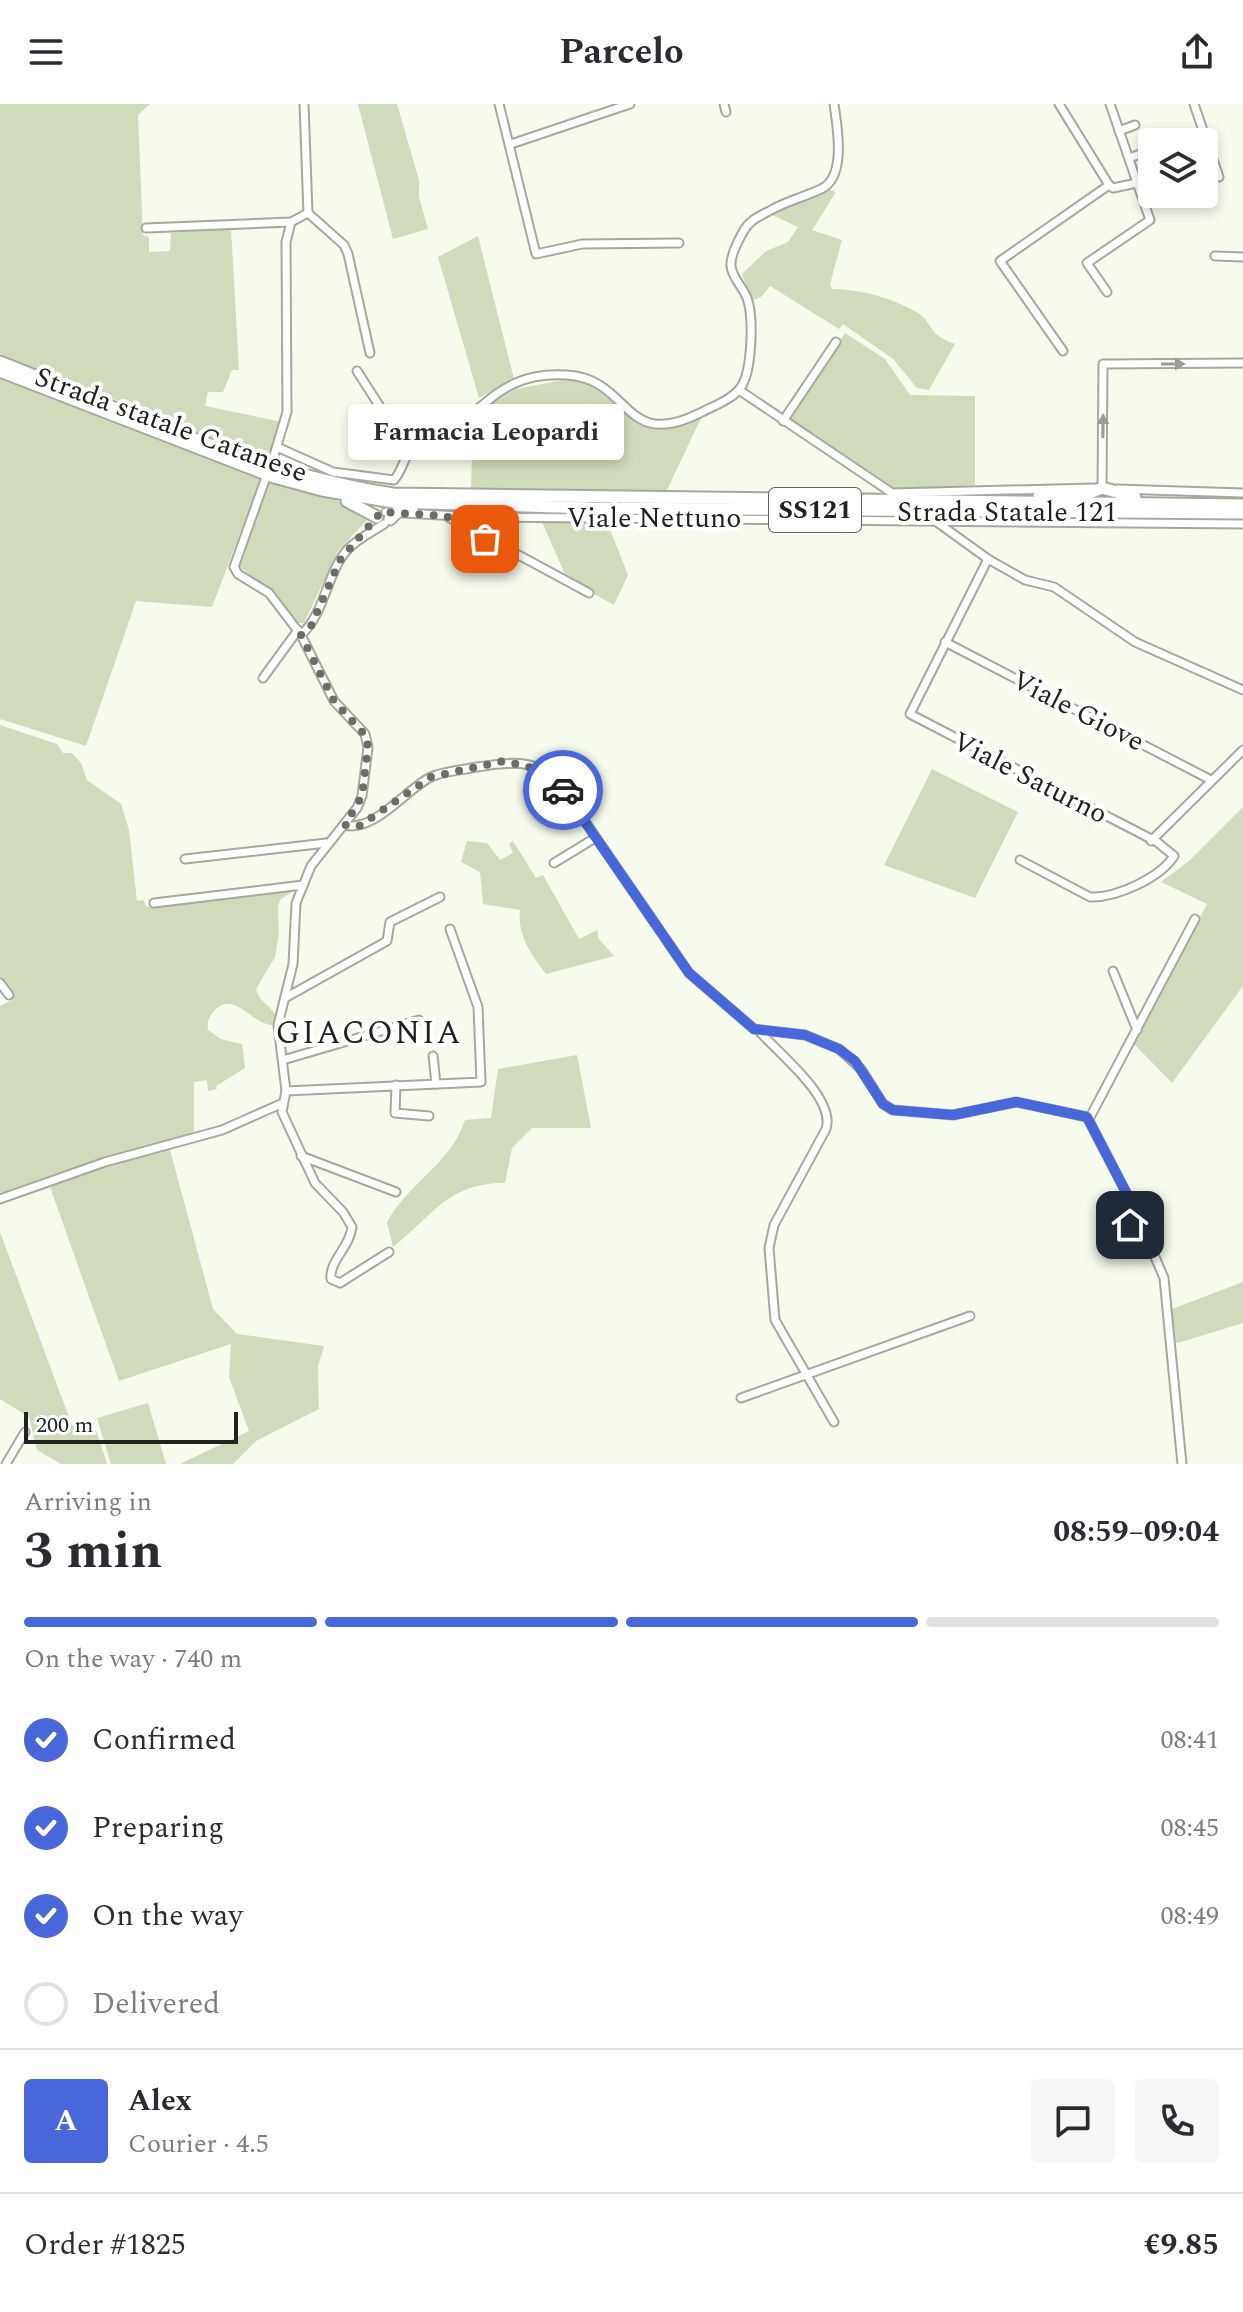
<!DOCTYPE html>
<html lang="en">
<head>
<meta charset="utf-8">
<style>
	:root { --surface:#fff; --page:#f7f7f7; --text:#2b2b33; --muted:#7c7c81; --line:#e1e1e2; --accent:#4767da }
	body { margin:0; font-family:Spectral,serif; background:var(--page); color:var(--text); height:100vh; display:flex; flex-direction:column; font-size:30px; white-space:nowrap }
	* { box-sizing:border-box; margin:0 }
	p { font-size:26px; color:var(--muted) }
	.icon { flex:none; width:44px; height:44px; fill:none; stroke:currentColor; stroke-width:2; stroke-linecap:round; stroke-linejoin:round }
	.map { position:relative; height:1360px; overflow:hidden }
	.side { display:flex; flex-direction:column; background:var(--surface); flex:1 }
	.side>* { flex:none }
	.controls { position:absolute; left:1138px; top:24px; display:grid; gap:16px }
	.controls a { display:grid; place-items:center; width:80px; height:80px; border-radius:8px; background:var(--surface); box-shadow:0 4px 12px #0003; font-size:40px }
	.scale { position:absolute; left:24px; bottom:20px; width:214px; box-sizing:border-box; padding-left:8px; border:4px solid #20221d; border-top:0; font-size:22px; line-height:28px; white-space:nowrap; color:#20221d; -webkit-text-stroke:6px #fff; paint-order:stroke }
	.pin { position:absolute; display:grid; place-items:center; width:68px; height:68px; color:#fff; margin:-34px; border-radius:16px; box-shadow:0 4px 12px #0006 }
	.courier { position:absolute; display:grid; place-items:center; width:80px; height:80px; margin:-40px; border:6px solid #4767da; border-radius:50%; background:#fff; color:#222; box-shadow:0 2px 10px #0007 }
	.bubble { position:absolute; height:56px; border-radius:8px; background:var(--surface); box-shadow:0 4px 12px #0003; font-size:26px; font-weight:700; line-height:56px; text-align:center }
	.head em { font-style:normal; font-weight:700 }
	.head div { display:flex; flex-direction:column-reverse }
	.head { display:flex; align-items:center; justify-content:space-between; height:136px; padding:0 24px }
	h1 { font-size:52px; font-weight:700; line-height:60px }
	.bar { display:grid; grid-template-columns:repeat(4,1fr); gap:12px 8px; align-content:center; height:96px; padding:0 24px }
	.bar i { height:10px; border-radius:6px; background:var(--line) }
	.bar .selected { background:var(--accent) }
	.bar p { grid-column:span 4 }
	.line { display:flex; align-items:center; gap:20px; padding:0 24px; border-top:2px solid var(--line) }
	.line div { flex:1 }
	.round { display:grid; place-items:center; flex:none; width:84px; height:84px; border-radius:8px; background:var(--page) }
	ol { padding:0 24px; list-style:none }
	li { display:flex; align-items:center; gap:24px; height:88px }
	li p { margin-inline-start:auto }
	li .icon { padding:8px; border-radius:50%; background:var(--accent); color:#fff; stroke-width:4 }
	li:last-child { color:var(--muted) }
	li i { width:44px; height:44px; border:4px solid var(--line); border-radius:50% }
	header { display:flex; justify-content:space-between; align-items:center; height:104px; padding:0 24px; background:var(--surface); font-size:36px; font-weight:700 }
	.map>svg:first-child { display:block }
	.green { fill:#cfdbba }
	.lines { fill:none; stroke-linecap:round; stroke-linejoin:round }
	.street-casing { stroke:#a5a99d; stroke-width:11 }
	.primary-casing { stroke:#a5a99d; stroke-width:15 }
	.street { stroke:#fff; stroke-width:7 }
	.primary { stroke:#fff; stroke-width:11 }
	.oneway { fill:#9b9c99 }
	.done { stroke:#6b6e66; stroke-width:8; stroke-dasharray:0 14.4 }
	.route { stroke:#4767da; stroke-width:10 }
	.labels { text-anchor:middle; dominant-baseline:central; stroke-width:8; stroke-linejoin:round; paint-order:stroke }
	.shield { fill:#fff; stroke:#636461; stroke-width:2 }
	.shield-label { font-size:26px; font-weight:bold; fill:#20221d }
	.street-label { font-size:28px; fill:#20221d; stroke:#fff }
	.quarter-label { font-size:32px; letter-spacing:2px; fill:#20221d; stroke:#fff }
</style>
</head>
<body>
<header><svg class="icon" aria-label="menu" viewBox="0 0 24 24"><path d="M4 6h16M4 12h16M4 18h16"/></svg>Parcelo<svg class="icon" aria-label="share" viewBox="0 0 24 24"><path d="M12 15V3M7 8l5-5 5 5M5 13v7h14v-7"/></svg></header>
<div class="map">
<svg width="1243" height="1360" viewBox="0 0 1243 1360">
	<rect width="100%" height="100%" fill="#f6fbee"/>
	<!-- green -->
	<g class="green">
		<polygon points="0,0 150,0 138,11 143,131 149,133 149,148 170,147 171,129 231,124 239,266 232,266 223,288 208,288 205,302 282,318 267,356 0,250"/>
		<polygon points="358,0 397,0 419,76 419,93 428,125 393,135"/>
		<path d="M827,85L836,88L812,126L842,136L830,180L832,185C861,185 893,194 918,209C934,219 925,229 955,240L929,286L917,284L893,255L843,220L839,225L770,182L761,193L751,197L742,170L766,147L788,138L798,123L768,109Z"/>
		<polygon points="478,132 514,275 479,294 438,153"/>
		<polygon points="845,229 885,255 910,291 975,292 975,381 894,387 788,317"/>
		<polygon points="0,272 261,375 212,503 136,497 86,642 0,615"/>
		<path d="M568,275C632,285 627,351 702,312L666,388H471L473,312L516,285Z"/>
		<polygon points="268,377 357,402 370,413 338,447 304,519 296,519 276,491 239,462"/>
		<polygon points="542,418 607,418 628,471 614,501 567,475"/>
		<path d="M0,621L57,640L63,649H72L81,659L87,676L121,700L129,726L137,797L143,796L147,803L297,784L280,796L278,803L279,828L275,853L256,885C259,898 271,901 276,913L272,921C252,921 234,884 213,908C208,914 207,919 208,926L221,935L242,940L245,964L216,982L217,985L208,987L207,976L194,978V1032L122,1048L0,1090V902L13,896L9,885L0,875Z"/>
		<polygon points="932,665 1018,708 975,794 884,761"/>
		<polygon points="1243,703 1243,882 1172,979 1134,940 1207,800 1161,778 1189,757"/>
		<path d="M467,737L487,739L500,756L513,749L509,740L513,737L536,774L543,771L579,835L597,826L599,835L614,852L546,870C531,850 517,831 520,806L483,800L480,768L461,758Z"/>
		<path d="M577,951L591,1024H532L512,1044L505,1079C447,1079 434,1111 393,1143L387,1118C409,1078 451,1060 465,1016L491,1014L498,965Z"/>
		<polygon points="170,1046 213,1205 237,1230 324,1242 318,1262 319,1305 256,1337 233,1360 180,1360 249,1327 229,1273 231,1240 119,1277 50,1083 105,1062"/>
		<polygon points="0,1128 72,1321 82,1327 90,1323 92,1328 96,1326 107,1360 61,1360 37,1346 29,1313 0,1295"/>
		<polygon points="1243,1178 1243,1219 1178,1239 1172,1237 1169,1206"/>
		<polygon points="148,1299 166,1360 111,1360 97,1314"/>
	</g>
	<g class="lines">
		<defs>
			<g id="street">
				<polyline points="304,0 308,109 344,141 348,150 370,249"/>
				<polyline points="499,0 536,150 582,140 679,139"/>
				<polyline points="724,0 726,8"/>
				<polyline points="1059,0 1109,81 1113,84 1137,79"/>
				<polyline points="1194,0 1219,73"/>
				<polyline points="1119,27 1135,21"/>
				<polyline points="511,40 630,0"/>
				<polyline points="1129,54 1152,46"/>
				<polyline points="146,124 291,118 308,109"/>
				<polyline points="1215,152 1243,153"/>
				<polyline points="1107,188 1087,159 1150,116 1110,0"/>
				<polyline points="1063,247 1000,157 1109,81"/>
				<polyline points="357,267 409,348"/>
				<polyline points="739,286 892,389 1093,384"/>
				<polyline points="783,317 836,238"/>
				<path d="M277,343L333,368L394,376C401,368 403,358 408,350C416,339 435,336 445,330C490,301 504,267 567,271C632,275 622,348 700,309C713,302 732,296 741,283C752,267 754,213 747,194C743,183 732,174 731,162C730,152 738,137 743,128C749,116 760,112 771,106C787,97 804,93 821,85C847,73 837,22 834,0"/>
				<polyline points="272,358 287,308 286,138 291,118"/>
				<polyline points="265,376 234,463 238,470 269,489 301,531"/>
				<polyline points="1102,384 1103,260 1243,259"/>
				<polyline points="1117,385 1243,389"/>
				<polyline points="386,408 477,413 1243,420"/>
				<polyline points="448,413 589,489"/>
				<polyline points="934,416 988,455 1025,476 1054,483 1135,538 1243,586"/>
				<path d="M384,420C372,428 357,435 347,446C326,471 325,509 301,531L334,597L365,630L368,643L362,692L357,704L311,762L296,799L293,860L278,921L286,987L282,1008L315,1079L343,1108L352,1123C350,1143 329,1157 331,1175L340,1179L389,1148"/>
				<path d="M988,455L910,610L1157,738L1174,752C1160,774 1116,794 1090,793L1020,756"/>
				<polyline points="945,538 1211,676"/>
				<polyline points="263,574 298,526"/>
				<path d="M345,721C373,729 406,686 429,674C442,667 457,667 471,664C503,659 534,652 558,678L689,869L754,925L805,931L839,945L861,965L883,1000L893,1006L953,1011L1016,998L1087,1013L1129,1094L1133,1126L1152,1146L1164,1174L1182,1360"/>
				<polyline points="1151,737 1243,646"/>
				<polyline points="185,755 326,739"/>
				<polyline points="554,759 595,734"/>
				<polyline points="154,799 303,781"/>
				<polyline points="1113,867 1137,926"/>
				<polyline points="0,879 9,891"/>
				<polyline points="285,894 387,837 390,818 440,793"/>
				<path d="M759,927C778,949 836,994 826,1025L774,1121L769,1144L775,1216L834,1318"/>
				<polyline points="433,952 436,980"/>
				<polyline points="283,956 419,916"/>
				<polyline points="396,981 395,1009 429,1012"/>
				<polyline points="286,987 481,978 478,903 450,825"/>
				<polyline points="1089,1015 1195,815"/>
				<polyline points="301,1052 396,1088"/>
				<polyline points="0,1095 105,1058 222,1026 283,999"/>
				<polyline points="741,1294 970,1212"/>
				<polyline points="6,1360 25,1328"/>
			</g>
			<g id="primary">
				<path d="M0,258C128,308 256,369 393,390L1243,401"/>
				<polyline points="0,267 274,373 322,386 393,398 589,404 1243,409"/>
				<polyline points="1039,392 1085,391 1102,384 1135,393"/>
				<polyline points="347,397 377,413"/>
				<polyline points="390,415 401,404 412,405"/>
			</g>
		</defs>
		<!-- street casing -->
		<use href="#street" class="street-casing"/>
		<!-- primary casing -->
		<use href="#primary" class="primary-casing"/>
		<!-- street -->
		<use href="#street" class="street"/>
		<!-- primary -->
		<use href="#primary" class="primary"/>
	</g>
	<!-- one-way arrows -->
	<defs><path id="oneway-solid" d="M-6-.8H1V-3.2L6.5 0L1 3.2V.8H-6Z" transform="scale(2)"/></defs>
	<g class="oneway">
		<use href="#oneway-solid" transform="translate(1173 260)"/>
		<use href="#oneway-solid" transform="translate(1103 322) rotate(-89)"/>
	</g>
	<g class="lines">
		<!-- done -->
		<polyline class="done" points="485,435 446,412 381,408 340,456 311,522 301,531 334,597 366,632 368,643 362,692 345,721 358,723 431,673 504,657 545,667 563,686"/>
		<!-- route -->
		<polyline class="route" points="563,686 689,869 754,925 805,931 839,945 855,957 883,1000 893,1006 953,1011 1016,998 1087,1013 1129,1094 1130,1121"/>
	</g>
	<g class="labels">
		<!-- shield labels -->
		<rect class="shield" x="769" y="384" width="92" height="44" rx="6"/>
		<g class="shield-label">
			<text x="815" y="406">SS121</text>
		</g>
		<!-- street labels -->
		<g class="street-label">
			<text transform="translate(171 321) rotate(20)">Strada statale Catanese</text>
			<text x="1007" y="408">Strada Statale 121</text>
			<text x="654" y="414">Viale Nettuno</text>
			<text transform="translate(1078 607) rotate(27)">Viale Giove</text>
			<text transform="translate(1030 674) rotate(27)">Viale Saturno</text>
		</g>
		<!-- quarter labels -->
		<g class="quarter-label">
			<text x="369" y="929">GIACONIA</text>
		</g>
	</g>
</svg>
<div class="controls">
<a><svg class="icon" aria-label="layers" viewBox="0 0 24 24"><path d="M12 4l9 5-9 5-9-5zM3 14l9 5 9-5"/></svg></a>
</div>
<div class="scale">200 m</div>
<div class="pin" style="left:485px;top:435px;background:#ea580c"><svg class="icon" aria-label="bag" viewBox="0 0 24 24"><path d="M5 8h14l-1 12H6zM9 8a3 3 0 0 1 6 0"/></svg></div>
<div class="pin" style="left:1130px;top:1121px;background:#1f2937"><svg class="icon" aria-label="home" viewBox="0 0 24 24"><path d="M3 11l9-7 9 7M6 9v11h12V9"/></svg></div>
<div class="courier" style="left:563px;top:686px"><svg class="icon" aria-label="car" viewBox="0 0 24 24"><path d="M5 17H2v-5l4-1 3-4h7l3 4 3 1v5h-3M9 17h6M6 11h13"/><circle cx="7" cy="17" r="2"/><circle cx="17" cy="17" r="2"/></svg></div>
<div class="bubble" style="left:348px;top:300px;width:276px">Farmacia Leopardi</div>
</div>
<section class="side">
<div class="head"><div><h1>3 min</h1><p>Arriving in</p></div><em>08:59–09:04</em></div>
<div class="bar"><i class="selected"></i><i class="selected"></i><i class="selected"></i><i></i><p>On the way · 740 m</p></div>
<ol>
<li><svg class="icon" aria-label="check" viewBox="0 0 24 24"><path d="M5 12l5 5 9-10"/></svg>Confirmed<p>08:41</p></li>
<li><svg class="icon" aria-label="check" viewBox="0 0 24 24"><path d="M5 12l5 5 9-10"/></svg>Preparing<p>08:45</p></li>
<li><svg class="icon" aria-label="check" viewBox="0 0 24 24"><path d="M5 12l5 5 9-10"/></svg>On the way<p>08:49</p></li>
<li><i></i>Delivered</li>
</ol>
<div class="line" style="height:144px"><b class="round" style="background:var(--accent);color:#fff">A</b><div><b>Alex</b><p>Courier · 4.5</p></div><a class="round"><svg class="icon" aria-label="chat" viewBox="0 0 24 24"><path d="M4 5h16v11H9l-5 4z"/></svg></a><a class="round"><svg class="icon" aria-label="phone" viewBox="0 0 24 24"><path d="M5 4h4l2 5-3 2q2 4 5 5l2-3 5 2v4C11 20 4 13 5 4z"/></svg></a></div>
<div class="line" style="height:104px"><div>Order #1825</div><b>€9.85</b></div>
</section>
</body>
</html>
